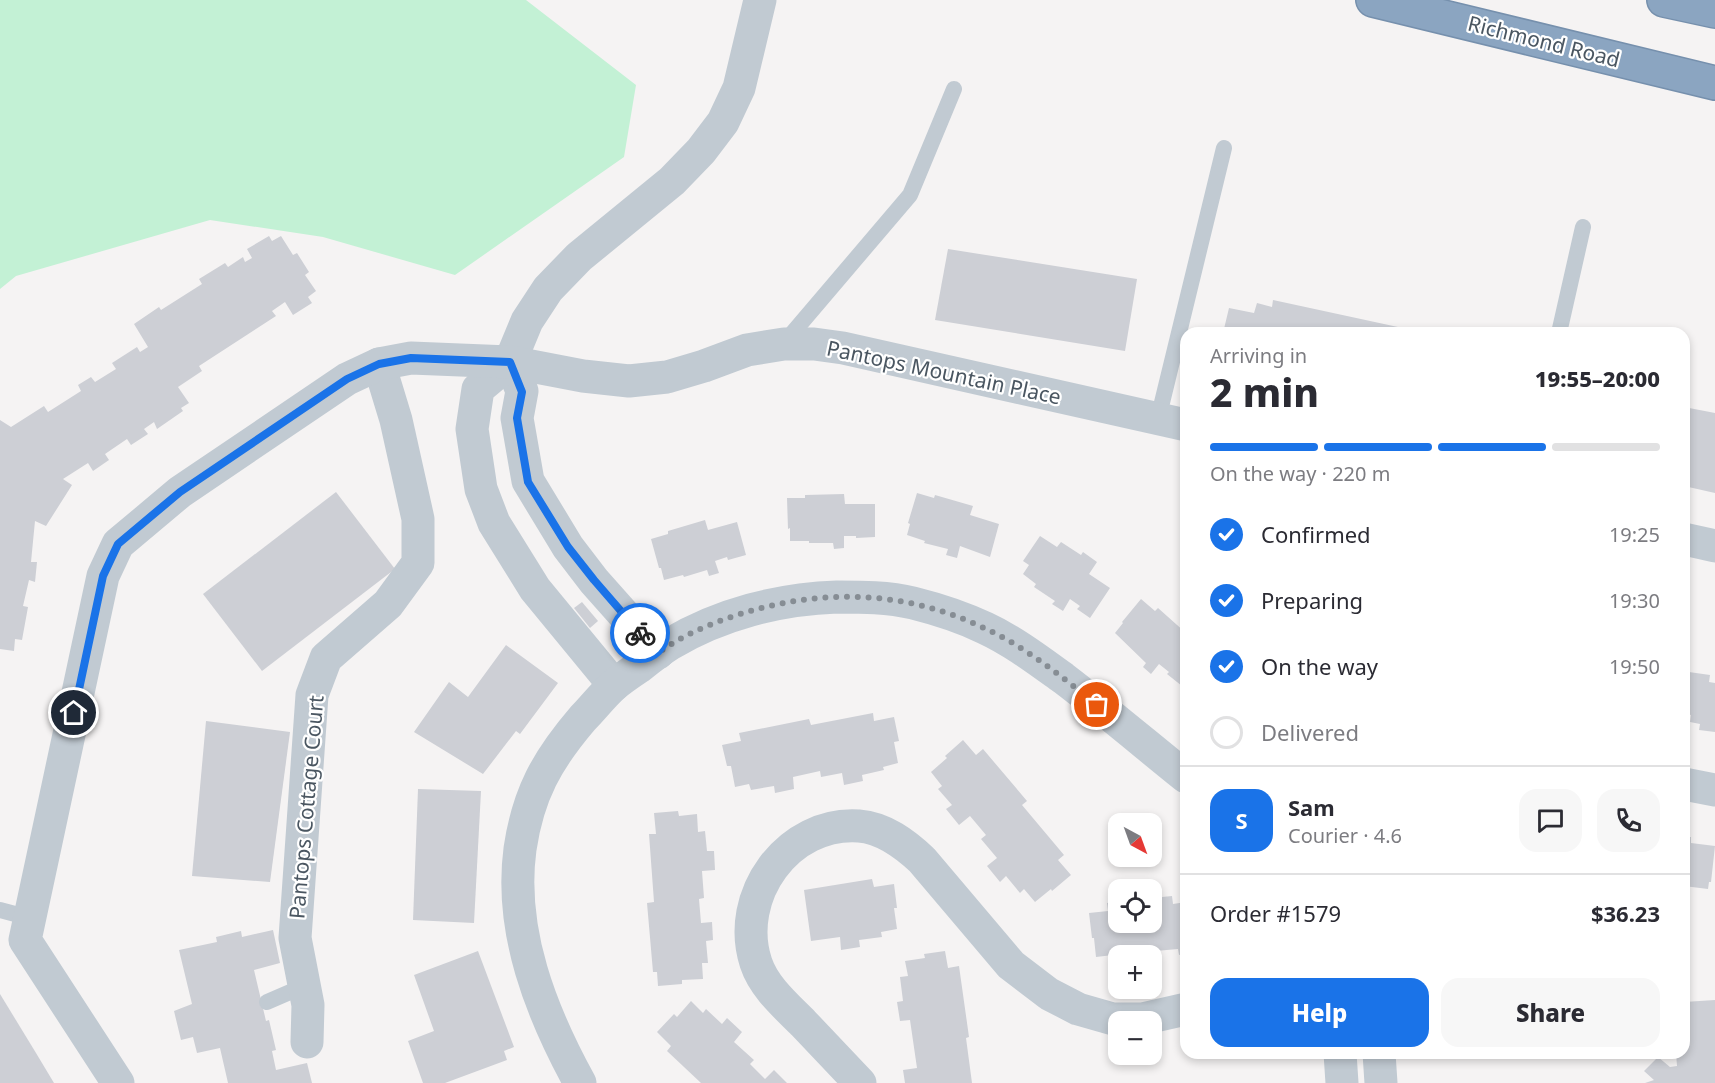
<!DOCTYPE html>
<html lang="en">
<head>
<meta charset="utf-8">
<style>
	:root { --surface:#fff; --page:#f7f7f7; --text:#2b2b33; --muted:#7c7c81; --line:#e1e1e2; --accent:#1a73e8 }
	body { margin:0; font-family:"Noto Sans",sans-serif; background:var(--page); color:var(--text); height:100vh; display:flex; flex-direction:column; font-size:22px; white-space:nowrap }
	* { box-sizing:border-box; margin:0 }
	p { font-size:20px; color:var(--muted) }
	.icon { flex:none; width:33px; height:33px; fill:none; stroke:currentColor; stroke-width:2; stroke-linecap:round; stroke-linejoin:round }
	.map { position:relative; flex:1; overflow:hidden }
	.side { position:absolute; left:1180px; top:327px; width:510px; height:732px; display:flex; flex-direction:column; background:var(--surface); border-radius:18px; box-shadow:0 3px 9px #0003 }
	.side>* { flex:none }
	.needle { width:39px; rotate:139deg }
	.fabs { position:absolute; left:1108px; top:813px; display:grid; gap:12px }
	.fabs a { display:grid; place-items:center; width:54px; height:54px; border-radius:12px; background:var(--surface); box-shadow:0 3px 9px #0003; font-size:30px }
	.pin { position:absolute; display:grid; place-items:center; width:51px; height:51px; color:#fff; margin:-26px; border:3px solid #fff; border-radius:50%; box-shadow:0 2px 6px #0007 }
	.courier { position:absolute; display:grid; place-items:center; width:60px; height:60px; margin:-30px; border:4px solid #1a73e8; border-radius:50%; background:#fff; color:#222; box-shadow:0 2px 8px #0007 }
	.headline em { font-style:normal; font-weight:800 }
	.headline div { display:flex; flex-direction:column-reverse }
	.headline { display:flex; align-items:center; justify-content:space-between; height:102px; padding:0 30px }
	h1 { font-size:39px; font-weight:800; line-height:45px }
	.bar { display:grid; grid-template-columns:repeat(4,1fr); gap:9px 6px; align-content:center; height:72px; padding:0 30px }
	.bar i { height:8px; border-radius:4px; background:var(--line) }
	.bar .current { background:var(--accent) }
	.bar p { grid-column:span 4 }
	.line { display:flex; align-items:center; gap:15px; padding:0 30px; border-top:2px solid var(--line) }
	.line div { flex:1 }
	.round { display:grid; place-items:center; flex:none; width:63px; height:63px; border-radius:18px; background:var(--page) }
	ol { padding:0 30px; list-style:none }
	li { display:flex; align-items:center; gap:18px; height:66px }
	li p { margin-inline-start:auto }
	li .icon { padding:6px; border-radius:50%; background:var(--accent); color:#fff; stroke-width:4 }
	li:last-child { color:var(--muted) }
	li i { width:33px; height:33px; border:3px solid var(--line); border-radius:50% }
	.button { display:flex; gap:12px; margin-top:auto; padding:12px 30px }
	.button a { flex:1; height:69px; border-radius:18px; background:var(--accent); color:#fff; font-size:24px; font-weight:800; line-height:69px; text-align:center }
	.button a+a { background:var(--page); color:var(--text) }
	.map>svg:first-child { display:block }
	.green { fill:#c3f1d5 }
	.building { fill:#cdcfd5 }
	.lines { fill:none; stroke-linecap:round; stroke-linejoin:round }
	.highway-casing { stroke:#7690ad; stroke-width:36 }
	.lane { stroke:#c1cad2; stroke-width:16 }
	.street { stroke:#c1cad2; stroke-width:33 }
	.highway { stroke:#8ba5c1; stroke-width:33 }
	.done { stroke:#868d94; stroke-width:6; stroke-dasharray:0 10.8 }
	.route { stroke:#1a73e8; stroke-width:8 }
	.labels { text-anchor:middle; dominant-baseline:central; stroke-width:4.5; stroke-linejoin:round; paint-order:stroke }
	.street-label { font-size:21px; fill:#4a5661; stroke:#fff }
</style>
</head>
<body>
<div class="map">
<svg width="1715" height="1083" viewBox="0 0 1715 1083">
	<rect width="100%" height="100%" fill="#f5f3f3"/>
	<!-- green -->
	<polygon class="green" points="0,0 526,0 636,85 624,157 455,275 323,237 210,220 16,276 0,289"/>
	<!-- building -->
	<g class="building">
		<polygon points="269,236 272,241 281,236 293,255 297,253 309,272 305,275 316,291 308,297 312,303 293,315 285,302 272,311 276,316 199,366 202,371 178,387 189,403 181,408 183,411 157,429 154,422 144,429 148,434 131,445 127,439 105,454 109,460 93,471 88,463 63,479 72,485 46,526 35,521 31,562 37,562 35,582 29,580 23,606 28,607 22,640 15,639 14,651 0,649 0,420 11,427 44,406 48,412 81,391 78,385 91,377 95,382 116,369 112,363 137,347 140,352 148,347 134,324 159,307 161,310 202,284 199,279 225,263 228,267 243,257 245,262 252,258 247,249"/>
		<polygon points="948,249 1137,279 1125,351 935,320"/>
		<polygon points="1273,300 1421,332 1421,333 1223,333 1229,308 1254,313 1257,303 1272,307"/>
		<polygon points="1684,407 1715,413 1715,493 1684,486"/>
		<polygon points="336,492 395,569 262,671 203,594"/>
		<polygon points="917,493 934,498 935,495 973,506 970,515 999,524 990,557 960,546 957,558 946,555 948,549 924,543 925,541 907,535 910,524 908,523"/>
		<polygon points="844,494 845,504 875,504 875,537 856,538 856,536 844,536 844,548 834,549 833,543 809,543 809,541 790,541 790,528 788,529 787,498 805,498 805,495"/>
		<polygon points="705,520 708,530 737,522 746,555 728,560 727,557 715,561 719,573 709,576 707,570 684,577 683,575 664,580 661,568 659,568 651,539 668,534 668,531"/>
		<polygon points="1040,536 1057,547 1061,542 1081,555 1083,552 1097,562 1089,574 1110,588 1090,618 1077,609 1080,606 1070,599 1063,611 1052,604 1055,601 1034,587 1036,584 1023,574 1029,565 1023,561"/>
		<polygon points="1141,599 1155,611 1158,608 1186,633 1181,641 1186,646 1186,681 1182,686 1167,674 1169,672 1159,664 1151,674 1143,667 1146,663 1115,633 1123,623 1122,622"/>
		<polygon points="582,602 598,621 590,628 574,608"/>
		<polygon points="506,645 558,683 520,734 516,731 483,774 414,732 449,682 468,697"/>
		<polygon points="1689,672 1710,675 1709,682 1715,683 1715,732 1699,730 1700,724 1690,722 1691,715 1684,714 1684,678 1688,678"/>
		<polygon points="873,713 874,721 894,717 899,741 894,742 898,763 883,767 884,770 862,775 863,781 844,785 842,773 821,777 820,771 793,777 794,789 775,793 774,786 751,790 749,784 735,787 731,766 727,766 722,745 741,741 739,733 809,719 811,725"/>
		<polygon points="206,721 290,732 270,882 192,876"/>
		<polygon points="963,740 976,755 983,749 1027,801 1022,805 1064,855 1058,860 1071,875 1052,891 1051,889 1035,902 1024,889 1020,893 1006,876 1000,882 987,866 997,858 981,839 986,835 970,816 959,825 946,809 952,805 938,789 942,786 931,772 947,758 945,756"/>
		<polygon points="418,789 481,791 474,923 413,920"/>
		<polygon points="678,811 679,816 697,814 698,832 705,831 707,851 714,851 715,870 702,871 704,898 699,899 701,923 712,922 713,940 706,941 708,963 702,963 703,979 682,980 682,984 658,986 657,972 653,972 647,903 654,902 649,834 656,834 654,813"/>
		<polygon points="1684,837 1691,837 1691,843 1715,846 1711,882 1709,882 1708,889 1684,886"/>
		<polygon points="872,879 874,887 894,884 897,908 894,908 897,929 881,932 882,937 859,940 860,947 841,950 840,937 811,941 804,890"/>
		<polygon points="1172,896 1173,904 1186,902 1186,954 1179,955 1178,949 1156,951 1157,964 1152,964 1152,956 1119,956 1119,961 1114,961 1113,955 1096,957 1094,938 1092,938 1089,913 1108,911 1107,903 1119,901 1119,922 1152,922 1152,898"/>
		<polygon points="273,930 280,963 254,970 266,1021 269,1020 276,1050 272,1051 276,1070 307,1063 312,1083 228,1083 220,1048 197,1053 193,1037 181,1040 174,1011 192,1004 179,950 217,942 216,937 241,931 242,937"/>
		<polygon points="478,951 514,1047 504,1051 507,1060 445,1083 423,1083 408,1041 434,1031 414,975"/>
		<polygon points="945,951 948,968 959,966 969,1037 966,1038 972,1083 905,1083 903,1070 917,1068 910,1020 900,1021 897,1002 903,1001 900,977 908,976 905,961 925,958 924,954"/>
		<polygon points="0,994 36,1053 54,1083 0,1083"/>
		<polygon points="1715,1000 1715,1083 1645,1083 1654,1080 1644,1071 1658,1057 1670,1067 1677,1066 1676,1053 1684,1053 1684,1002"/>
		<polygon points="691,1001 703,1013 706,1009 722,1024 727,1018 742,1032 734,1042 754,1060 750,1064 765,1079 774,1070 787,1083 701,1083 667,1051 671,1046 657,1032 674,1014 677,1017"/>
	</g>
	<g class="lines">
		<defs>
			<g id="highway">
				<polyline points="1373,0 1715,83"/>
				<polyline points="1664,0 1715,11"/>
			</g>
		</defs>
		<!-- highway casing -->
		<use href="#highway" class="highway-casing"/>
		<!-- lane -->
		<g class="lane">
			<polyline points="1559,333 1583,227"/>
			<polyline points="784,343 910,195 954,89"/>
			<polyline points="1158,419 1224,148"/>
			<polyline points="0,910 30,918"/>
			<polyline points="267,1002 304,986"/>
		</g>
		<!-- street -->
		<g class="street">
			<polyline points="510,362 522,391 517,418 528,481 568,547 594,581 658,653"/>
			<polyline points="1684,539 1715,546"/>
			<polyline points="614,685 535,589 494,523 481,489 472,429 478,389 510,362 527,321 548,289 579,257 672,181 701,151 723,122 739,88 760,0"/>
			<polyline points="1684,784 1715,790"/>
			<polyline points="307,1042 308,1005 295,938 312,695 326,658 388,604 418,563 418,519 396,420 379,364"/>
			<polyline points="1340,1053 1342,1083"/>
			<polyline points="1379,1053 1381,1083"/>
			<polyline points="118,1083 25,940 103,576 118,544 180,492 347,379 379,364 411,358 510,362 583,376 629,381 667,377 704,366 747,350 784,344 814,344 843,348 1186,425"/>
			<path d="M580,1083C541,1012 509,931 520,849C528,794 547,760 583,718C593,708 602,696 613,686C621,679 630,673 639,667C649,659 659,651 670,644C720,614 779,599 837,597C862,597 888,597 913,603C937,609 962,617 985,628C1013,641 1038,660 1063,678C1105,710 1145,744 1186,777"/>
			<path d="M860,1083C841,1063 822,1043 803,1023C785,1005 764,987 756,963C734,896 788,821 859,826C884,828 905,844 922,860L1011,965L1049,994L1078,1009L1113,1019H1142L1186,1009"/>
		</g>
		<!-- highway -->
		<use href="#highway" class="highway"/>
	</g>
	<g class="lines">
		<!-- done -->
		<path class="done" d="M640,633L658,653C680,637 705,626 731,617C816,588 903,589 984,628C1026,647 1062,677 1097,705"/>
		<!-- route -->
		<polyline class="route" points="74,713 103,576 118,544 180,492 347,379 379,364 411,358 510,362 522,392 517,418 528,482 568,547 594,580 640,633"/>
	</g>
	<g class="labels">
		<!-- street labels -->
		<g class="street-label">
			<text transform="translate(1544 41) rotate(14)">Richmond Road</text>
			<text transform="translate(944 372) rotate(12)">Pantops Mountain Place</text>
			<text transform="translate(306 807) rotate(-85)">Pantops Cottage Court</text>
		</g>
	</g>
</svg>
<div class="fabs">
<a><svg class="needle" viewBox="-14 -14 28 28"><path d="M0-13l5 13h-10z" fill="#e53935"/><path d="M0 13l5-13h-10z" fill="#7c7c81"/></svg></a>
<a><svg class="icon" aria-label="locate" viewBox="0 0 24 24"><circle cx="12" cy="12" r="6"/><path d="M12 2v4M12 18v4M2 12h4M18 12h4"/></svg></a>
<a>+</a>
<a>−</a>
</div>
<div class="pin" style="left:1097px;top:705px;background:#ea580c"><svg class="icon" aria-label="bag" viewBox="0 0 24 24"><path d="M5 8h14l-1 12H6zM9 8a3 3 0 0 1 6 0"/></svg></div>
<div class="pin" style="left:74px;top:713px;background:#1f2937"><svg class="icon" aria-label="home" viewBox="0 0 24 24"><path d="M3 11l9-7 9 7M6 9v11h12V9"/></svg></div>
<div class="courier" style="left:640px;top:633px"><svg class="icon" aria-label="bike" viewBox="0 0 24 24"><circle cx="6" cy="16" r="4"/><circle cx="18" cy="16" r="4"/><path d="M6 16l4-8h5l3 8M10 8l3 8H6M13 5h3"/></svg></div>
<section class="side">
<div class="headline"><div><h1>2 min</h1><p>Arriving in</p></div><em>19:55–20:00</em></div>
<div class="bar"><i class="current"></i><i class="current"></i><i class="current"></i><i></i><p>On the way · 220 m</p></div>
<ol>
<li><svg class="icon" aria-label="check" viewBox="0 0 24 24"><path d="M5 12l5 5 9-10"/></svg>Confirmed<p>19:25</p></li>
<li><svg class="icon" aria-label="check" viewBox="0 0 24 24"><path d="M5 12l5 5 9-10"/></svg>Preparing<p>19:30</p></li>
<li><svg class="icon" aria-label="check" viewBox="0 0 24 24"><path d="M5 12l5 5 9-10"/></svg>On the way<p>19:50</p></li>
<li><i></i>Delivered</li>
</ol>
<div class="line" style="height:108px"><b class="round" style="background:var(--accent);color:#fff">S</b><div><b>Sam</b><p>Courier · 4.6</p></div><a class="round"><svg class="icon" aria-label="chat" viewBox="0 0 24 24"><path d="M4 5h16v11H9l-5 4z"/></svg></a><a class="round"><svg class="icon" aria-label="phone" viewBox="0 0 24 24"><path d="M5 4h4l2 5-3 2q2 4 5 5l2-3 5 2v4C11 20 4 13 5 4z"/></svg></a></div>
<div class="line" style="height:78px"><div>Order #1579</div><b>$36.23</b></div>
<div class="button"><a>Help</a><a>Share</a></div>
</section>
</div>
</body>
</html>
